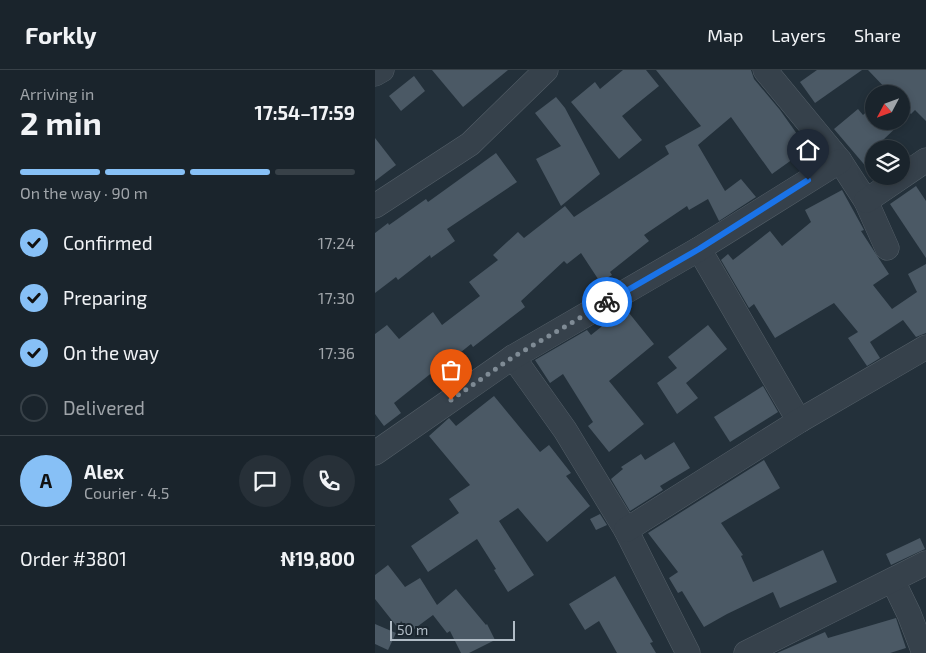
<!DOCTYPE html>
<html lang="en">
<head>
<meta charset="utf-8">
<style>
	:root { --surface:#1a242c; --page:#273038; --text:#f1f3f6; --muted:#9fa4a9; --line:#384148; --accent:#87c0f6 }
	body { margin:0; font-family:"Exo 2",sans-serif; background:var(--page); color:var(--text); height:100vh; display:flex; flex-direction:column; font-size:19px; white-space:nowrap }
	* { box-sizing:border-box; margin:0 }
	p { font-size:16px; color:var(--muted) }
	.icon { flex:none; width:28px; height:28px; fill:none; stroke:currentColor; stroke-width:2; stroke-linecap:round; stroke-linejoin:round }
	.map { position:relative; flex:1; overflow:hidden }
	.panel { display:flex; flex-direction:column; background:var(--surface); width:375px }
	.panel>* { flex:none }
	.needle { width:32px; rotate:229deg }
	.tools { position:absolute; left:490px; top:15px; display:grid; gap:10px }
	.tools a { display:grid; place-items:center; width:45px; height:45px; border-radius:50%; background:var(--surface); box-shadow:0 2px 8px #0003,0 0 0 1px var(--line); font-size:25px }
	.scale { position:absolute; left:15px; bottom:12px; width:125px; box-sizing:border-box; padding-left:5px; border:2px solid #b1bcc6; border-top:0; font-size:14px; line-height:18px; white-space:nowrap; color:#b1bcc6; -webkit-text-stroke:4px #1b262f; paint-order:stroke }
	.pin { position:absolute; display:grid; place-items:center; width:42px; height:42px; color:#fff; margin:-51px -21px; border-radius:50% 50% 50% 0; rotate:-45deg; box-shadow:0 0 5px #0007 }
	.pin .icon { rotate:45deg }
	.courier { position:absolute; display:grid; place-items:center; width:50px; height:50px; margin:-25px; border:4px solid #1a73e8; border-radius:50%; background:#fff; color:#222; box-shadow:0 1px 6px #0007 }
	.headline em { font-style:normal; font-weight:700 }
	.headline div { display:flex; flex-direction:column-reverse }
	.headline { display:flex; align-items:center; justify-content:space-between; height:85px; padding:0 20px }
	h1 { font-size:32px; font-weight:700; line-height:38px }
	.bar { display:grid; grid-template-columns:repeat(4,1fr); gap:8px 5px; align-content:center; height:60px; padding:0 20px }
	.bar i { height:6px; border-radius:4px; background:var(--line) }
	.bar .selected { background:var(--accent) }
	.bar p { grid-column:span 4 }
	.line { display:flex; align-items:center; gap:12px; padding:0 20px; border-top:1px solid var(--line) }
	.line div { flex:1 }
	.round { display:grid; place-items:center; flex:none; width:52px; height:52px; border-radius:26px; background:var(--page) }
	ol { padding:0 20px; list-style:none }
	li { display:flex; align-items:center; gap:15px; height:55px }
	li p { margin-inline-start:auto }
	li .icon { padding:5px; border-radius:50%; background:var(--accent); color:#111; stroke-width:4 }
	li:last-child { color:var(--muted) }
	li i { width:28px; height:28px; border:2px solid var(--line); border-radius:50% }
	header { display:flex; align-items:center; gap:30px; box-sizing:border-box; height:70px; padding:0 25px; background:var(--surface); border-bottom:1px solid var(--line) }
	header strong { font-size:24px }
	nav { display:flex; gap:28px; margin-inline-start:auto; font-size:18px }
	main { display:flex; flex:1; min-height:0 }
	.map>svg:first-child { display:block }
	.building { fill:#4b5965 }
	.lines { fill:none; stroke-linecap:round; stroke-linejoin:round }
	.minor-casing { stroke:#545f68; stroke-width:25 }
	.minor { stroke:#36414b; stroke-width:24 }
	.done { stroke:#7f8b95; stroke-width:5; stroke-dasharray:0 9 }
	.route { stroke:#1a73e8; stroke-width:6 }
</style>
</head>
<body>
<header>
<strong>Forkly</strong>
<nav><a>Map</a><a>Layers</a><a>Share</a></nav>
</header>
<main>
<section class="panel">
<div class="headline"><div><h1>2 min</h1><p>Arriving in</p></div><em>17:54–17:59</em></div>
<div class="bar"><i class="selected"></i><i class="selected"></i><i class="selected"></i><i></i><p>On the way · 90 m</p></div>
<ol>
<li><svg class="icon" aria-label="check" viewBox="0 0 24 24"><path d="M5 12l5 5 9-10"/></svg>Confirmed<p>17:24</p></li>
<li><svg class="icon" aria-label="check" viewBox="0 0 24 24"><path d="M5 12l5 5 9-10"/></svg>Preparing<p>17:30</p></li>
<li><svg class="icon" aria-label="check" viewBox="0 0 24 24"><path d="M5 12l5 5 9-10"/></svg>On the way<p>17:36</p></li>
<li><i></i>Delivered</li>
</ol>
<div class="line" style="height:90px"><b class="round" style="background:var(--accent);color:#111">A</b><div><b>Alex</b><p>Courier · 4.5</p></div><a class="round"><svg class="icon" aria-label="chat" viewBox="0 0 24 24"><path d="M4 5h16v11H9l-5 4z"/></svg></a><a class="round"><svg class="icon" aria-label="phone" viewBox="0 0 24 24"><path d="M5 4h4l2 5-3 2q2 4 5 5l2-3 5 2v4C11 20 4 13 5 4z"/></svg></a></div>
<div class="line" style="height:65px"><div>Order #3801</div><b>₦19,800</b></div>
</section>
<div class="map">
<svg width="551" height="583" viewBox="0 0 551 583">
	<rect width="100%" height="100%" fill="#23303a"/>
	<!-- building -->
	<g class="building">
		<polygon points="57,0 133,0 88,37"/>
		<polygon points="248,0 271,0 284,16 247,46 267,70 244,89 196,32 220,12 225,19"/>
		<polygon points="281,0 376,0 379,9 405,40 427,71 420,76 425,84 397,104 356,47 323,75 350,121 366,109 381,127 344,151 333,129 314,140 312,136 269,165 274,171 235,202 237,205 225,212 206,183 192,194 189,191 146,231 150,237 98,277 96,274 65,299 64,297 19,333 26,343 9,356 0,344 0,264 12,255 24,269 58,242 67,255 105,226 94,212 123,190 118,185 143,162 149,168 190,136 199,147 294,84 290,76 326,56"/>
		<polygon points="442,0 487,0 440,33 425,12"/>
		<polygon points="493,0 551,0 551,51 540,40 536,44 526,34 526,24 516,24"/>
		<polygon points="39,6 50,21 26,41 14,26"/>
		<polygon points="181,27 190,38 225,104 186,136 161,89 186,76 160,43"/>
		<polygon points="499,35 499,51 528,51 508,70 515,79 499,79 499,106 459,59 483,39 488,45"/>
		<polygon points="0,68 21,95 0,111"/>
		<polygon points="121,83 142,112 72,159 80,171 56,188 55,185 23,210 21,207 0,223 0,163 13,153 14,155 51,129 53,132"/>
		<polygon points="541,116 551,131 551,188 515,134"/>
		<polygon points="467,120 489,160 486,161 514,204 498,215 517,239 542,222 533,204 551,194 551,263 541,267 528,250 495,272 505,288 492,296 473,268 483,262 459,233 400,268 379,234 374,238 346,190 353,184 358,190 395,161 407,176 436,152 430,140"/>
		<polygon points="250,238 279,274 234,311 269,354 234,382 213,356 218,352 188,304 175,313 160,290 212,260 216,265"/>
		<polygon points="333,255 352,279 311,313 323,328 302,344 282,313 302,298 293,287"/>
		<polygon points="388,316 403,342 355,372 339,347"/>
		<polygon points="119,326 165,382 174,375 196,403 191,406 215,436 172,472 143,438 124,451 159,505 133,522 119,500 121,499 102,469 53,502 36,476 84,443 74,429 95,415 54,366 74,348 81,356"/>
		<polygon points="299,372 315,398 285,416 288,420 255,441 236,409 248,399 246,397 266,384 270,390"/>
		<polygon points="389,390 405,418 346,453 368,485 366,486 378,512 448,480 462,512 405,538 398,522 352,544 329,557 307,521 303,523 294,508 303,502 273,463"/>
		<polygon points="225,444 232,455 221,460 215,449"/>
		<polygon points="545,468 550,479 516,495 511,484"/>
		<polygon points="13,495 30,517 45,508 62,535 81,519 111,555 112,554 120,570 94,583 86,583 75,561 72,563 58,545 35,562 26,551 23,558 0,529 0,505"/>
		<polygon points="240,506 278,572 275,573 281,583 242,583 224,551 210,560 194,534"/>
		<polygon points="521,548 531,578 515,583 402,583 450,562 453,568"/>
		<polygon points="0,554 21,563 13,580 0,574"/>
	</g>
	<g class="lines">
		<defs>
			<g id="minor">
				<polyline points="390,0 465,91 491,131 512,178"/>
				<polyline points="0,4 7,0"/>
				<polyline points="491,131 551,90"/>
				<polyline points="0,136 95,74 171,0"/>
				<polyline points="324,179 424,351"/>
				<polyline points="138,287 190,360 251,460 313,583"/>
				<polyline points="0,383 138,287 324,179 465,91"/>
				<polyline points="251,460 424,351 551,277"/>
				<polyline points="518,511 534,544 549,583"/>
				<polyline points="371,583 551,493"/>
			</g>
		</defs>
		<!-- minor casing -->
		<use href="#minor" class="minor-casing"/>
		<!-- minor -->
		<use href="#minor" class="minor"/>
	</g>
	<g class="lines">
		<!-- done -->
		<polyline class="done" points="76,330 138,287 232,232"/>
		<!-- route -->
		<polyline class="route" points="232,232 324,179 433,110"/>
	</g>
</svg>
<div class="tools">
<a><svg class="needle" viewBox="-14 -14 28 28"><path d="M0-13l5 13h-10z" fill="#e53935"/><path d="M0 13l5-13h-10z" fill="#9fa4a9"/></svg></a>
<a><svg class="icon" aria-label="layers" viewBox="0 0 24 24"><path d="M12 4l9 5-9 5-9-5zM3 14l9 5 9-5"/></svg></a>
</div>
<div class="scale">50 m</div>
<div class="pin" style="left:76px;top:330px;background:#ea580c"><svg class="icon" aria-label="bag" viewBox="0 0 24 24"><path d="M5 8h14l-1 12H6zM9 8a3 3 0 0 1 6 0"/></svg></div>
<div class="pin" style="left:433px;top:110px;background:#1f2937"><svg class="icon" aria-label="home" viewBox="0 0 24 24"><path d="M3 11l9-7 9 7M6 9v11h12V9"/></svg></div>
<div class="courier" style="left:232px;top:232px"><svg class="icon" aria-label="bike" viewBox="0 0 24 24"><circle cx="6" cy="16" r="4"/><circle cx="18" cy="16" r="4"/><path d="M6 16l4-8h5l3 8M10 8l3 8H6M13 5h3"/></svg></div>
</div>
</main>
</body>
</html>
